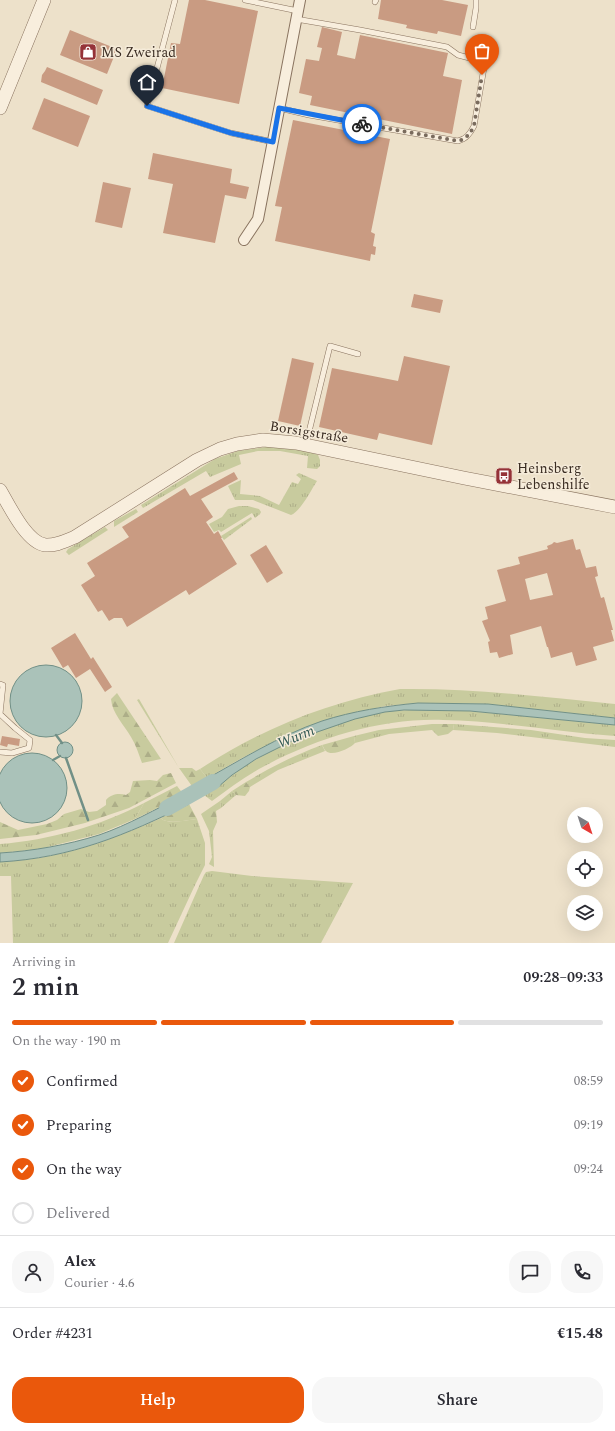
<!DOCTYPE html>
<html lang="en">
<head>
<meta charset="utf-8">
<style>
	:root { --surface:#fff; --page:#f7f7f7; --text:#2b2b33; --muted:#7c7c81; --line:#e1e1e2; --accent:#ea580c }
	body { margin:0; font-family:Spectral,serif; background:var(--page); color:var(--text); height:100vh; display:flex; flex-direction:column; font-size:15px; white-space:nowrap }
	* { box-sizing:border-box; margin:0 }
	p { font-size:13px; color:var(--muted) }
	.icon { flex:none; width:22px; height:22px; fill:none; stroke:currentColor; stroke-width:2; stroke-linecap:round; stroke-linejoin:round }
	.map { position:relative; height:943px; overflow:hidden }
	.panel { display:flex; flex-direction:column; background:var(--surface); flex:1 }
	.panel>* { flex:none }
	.needle { width:26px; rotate:141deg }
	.controls { position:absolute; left:567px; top:807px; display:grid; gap:8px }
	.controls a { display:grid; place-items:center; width:36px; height:36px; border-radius:50%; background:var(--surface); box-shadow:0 4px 16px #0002; font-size:20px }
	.pin { position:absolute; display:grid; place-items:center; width:34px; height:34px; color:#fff; margin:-41px -17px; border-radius:50% 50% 50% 0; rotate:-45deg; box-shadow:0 0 4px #0007 }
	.pin .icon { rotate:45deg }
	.courier { position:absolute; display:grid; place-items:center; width:40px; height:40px; margin:-20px; border:3px solid #1a73e8; border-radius:50%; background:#fff; color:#222; box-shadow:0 1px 5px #0007 }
	.overview em { font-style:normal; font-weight:600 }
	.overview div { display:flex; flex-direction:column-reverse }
	.overview { display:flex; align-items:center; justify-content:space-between; height:68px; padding:0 12px }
	h1 { font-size:26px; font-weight:600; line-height:30px }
	.bar { display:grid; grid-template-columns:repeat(4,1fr); gap:6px 4px; align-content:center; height:48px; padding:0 12px }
	.bar i { height:5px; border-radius:3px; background:var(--line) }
	.bar .active { background:var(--accent) }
	.bar p { grid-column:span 4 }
	.line { display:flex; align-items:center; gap:10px; padding:0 12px; border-top:1px solid var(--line) }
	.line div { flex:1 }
	.round { display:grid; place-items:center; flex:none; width:42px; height:42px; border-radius:16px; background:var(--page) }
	ol { padding:0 12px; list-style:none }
	li { display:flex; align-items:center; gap:12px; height:44px }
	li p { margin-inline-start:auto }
	li .icon { padding:4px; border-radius:50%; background:var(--accent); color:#fff; stroke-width:4 }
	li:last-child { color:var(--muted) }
	li i { width:22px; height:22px; border:2px solid var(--line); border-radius:50% }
	.cta { display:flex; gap:8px; margin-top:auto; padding:8px 12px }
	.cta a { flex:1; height:46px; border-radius:16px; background:var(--accent); color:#fff; font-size:16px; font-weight:600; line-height:46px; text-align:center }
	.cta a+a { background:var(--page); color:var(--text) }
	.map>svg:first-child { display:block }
	.grass { fill:url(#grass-tufts) }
	.forest { fill:url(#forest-firs) }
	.water { fill:#aac2b9; stroke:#719087 }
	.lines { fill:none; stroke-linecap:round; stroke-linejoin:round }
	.stream { stroke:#719087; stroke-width:2.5 }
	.river { stroke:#aac2b9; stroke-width:16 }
	.building { fill:#c99b82; fill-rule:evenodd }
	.service-casing { stroke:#89735f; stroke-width:6 }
	.minor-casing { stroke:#89735f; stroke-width:12 }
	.tertiary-casing { stroke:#89735f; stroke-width:14 }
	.service { stroke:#f8eedd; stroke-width:5 }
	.minor { stroke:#f8eedd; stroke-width:10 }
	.tertiary { stroke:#f8eedd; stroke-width:13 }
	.done { stroke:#796b5d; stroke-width:4; stroke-dasharray:0 7.2 }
	.route { stroke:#1a73e8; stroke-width:5 }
	.labels { text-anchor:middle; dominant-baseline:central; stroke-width:3; stroke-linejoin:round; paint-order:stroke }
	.poi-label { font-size:14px; fill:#3a2c22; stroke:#f5ebd9; text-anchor:start }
	.street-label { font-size:14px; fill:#3a2c22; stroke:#f5ebd9 }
	.water-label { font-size:15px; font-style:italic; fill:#325954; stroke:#f5ebd9 }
</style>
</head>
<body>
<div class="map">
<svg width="615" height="943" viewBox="0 0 615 943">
	<defs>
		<pattern id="grass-tufts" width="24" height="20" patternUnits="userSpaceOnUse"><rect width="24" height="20" fill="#c8cb9e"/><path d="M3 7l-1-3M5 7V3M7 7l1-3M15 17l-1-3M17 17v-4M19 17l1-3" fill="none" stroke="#adae88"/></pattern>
		<pattern id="forest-firs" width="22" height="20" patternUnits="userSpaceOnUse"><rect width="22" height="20" fill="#c8cb9e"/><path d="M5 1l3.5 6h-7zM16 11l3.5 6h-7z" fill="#adae88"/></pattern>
	</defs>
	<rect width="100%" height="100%" fill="#ede1ca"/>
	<!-- grass -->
	<g class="grass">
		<path d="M266,447C283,447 302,448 318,455L320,460V466L317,469L307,468L308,456L280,451H258L239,455L241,464L210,477L206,471L143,508L141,505L215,459L238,451Z"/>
		<path d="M299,473L317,481C311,490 301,511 291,515L253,500H235L228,486L241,480L240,494L260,496L279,505L292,482L298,484L301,479L296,475Z"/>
		<polygon points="239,506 248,506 259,509 261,512 260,514 255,518 252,513 221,532 219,530 214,532 209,524 222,517 228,509"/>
		<polygon points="136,509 138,512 114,527 114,521"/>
		<polygon points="251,517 252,519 224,540 221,536"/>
		<polygon points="105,527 108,530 69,555 66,552 68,549"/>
		<path d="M400,689C472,688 543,697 615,704V718L488,704L418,703L385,706L322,721L283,737L242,758L207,778L200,769C261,729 328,702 400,689Z"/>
		<polygon points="139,699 179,768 137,700"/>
		<path d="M449,709L615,725V736C557,732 500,721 443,720C380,718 314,739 259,769C243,778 227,790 212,801L204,795C223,784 238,769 257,759C295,737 341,720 385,712C406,709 428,710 449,709Z"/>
		<polygon points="432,724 432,730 389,734 355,743 354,736 379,730"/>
		<polygon points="454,724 531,730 585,738 615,740 615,747 497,733 453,730"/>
		<path d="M322,745L325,751L278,770L250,787L246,782C271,767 295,755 322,745Z"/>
		<polygon points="232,791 236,795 221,808 220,801"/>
		<path d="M144,803L135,819L99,834L40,849L0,853V844C50,840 100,826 144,803Z"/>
		<path d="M161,818C166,825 188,820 197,819L205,843V865L195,885L168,943H13L11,876H0V862C60,859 107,842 161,818Z"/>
		<polygon points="209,831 213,831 214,867 209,864 212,857"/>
		<polygon points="212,871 252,876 353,883 321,943 174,943 204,875 206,872"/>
	</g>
	<!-- forest -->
	<g class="forest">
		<path d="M117,693L161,759L142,763C139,755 136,745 131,737C124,725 112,713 111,699Z"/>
		<polygon points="432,724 454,724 453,730 448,734 438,736 432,730"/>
		<path d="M354,736L355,743C351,748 332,757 326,751C325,751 323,746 322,745Z"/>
		<polygon points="179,768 192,768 196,771 200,769 207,778 199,783 194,789"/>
		<path d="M171,773L176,783L129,808L85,823L36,835L0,839V822L18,830L47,824L57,820L64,814L81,809L89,812L97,811L106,805V800C111,794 119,793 126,795L130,792L133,781L150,780L157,781L163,775Z"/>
		<polygon points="246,782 250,787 249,791 245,796 236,795 232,791"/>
		<polygon points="177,786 184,795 135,819 144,803"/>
		<polygon points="220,801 221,808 216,811 217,822 213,831 209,831 201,814"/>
		<path d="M189,804L197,819C188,820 166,825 161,818Z"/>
	</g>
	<!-- water -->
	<g class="water">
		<circle cx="46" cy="701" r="36"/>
		<path d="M418,703L488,704L615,718V725L470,711L404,710L385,712L355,719L294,740L256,759L232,775L218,787L197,798L194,789L199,783C239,761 278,736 322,721C353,711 386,706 418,703Z"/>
		<circle cx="65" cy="750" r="8"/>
		<circle cx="32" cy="788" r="35"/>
		<path d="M184,795L189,804C126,835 71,858 0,862V853C33,851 67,845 99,835C128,825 156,809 184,795Z"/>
	</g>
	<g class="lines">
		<!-- stream -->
		<g class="stream">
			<polyline points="56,735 62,743"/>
			<polyline points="66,758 88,820"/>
			<polyline points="53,760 60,756"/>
		</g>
		<!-- river -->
		<polyline class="river" points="167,808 213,782"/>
	</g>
	<!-- building -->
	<g class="building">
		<polygon points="189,0 205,0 258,11 239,104 162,88 171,43 180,44"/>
		<polygon points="381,0 442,0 468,5 461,36 438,31 437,34 406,28 407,25 378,19"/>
		<polygon points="322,27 342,32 337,55 355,59 360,35 448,53 443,76 462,80 452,134 310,105 312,96 299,93 306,59 319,61 322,48 317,47"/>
		<polygon points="70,30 117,49 107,74 60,55"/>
		<polygon points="47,67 103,90 97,105 41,82 42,75 45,71"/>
		<polygon points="44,98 90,116 78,147 32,129"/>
		<polygon points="293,120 390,139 371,232 375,234 373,246 376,247 375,255 371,254 370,261 275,241 282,207 275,206"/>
		<polygon points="153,153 232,169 230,183 249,187 246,199 225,195 215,243 163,233 173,184 148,179"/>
		<polygon points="103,182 131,188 122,228 95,222"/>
		<polygon points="414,294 443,300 440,313 411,307"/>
		<polygon points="404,356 450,366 432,445 379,433 377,440 319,427 332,368 398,381"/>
		<polygon points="292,358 314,363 300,426 278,421"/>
		<polygon points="234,472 238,479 201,499 213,517 206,522 214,534 218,531 222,538 221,538 237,564 189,595 186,590 127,627 122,618 114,618 109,621 102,610 98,612 81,585 95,576 87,563 129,537 122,527 185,488 190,496"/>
		<path d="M573,539L576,550L580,549L586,568L596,566L598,576L595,577L601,598L604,597L613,630H611L614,641L593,647L597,660L576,666L572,652L551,658L548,647H547L541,626L510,635L513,654L499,658L497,652L490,653L488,642L490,641L482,621L488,619L485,607L506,601L497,570L520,564L518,557L548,549L547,546L552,544L554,542L557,543ZM547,573L553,595L530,600L525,579Z"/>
		<polygon points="266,545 283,573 267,583 250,555"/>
		<polygon points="75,633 91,659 93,657 112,687 105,692 90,669 76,678 68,665 63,668 51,648"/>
		<polygon points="2,736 20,739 19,746 8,744 7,747 0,745"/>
	</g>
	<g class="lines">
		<defs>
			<g id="service">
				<polyline points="175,0 147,106 231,133 273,142"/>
				<polyline points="245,0 298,11"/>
				<polyline points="375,2 376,0"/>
				<polyline points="473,27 476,8 476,0"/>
				<path d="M279,108L309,115L458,141C466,139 470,134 474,126L485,62L458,55L447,47L360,30L296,19"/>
				<polyline points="306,444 330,346 358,354"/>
				<polyline points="0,684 3,685 0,714 15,728 30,740 29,748 12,753 0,752"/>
			</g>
			<polyline id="minor" points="244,240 258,219 300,0"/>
			<g id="tertiary">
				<polyline points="0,108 44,0"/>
				<path d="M0,490C9,505 26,542 45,545C56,546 65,541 75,537L197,460L220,449L237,444L263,440L296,443L464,478L615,507"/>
			</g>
		</defs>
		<!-- service casing -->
		<use href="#service" class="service-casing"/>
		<!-- minor casing -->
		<use href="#minor" class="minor-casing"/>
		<!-- tertiary casing -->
		<use href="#tertiary" class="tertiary-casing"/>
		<!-- service -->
		<use href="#service" class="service"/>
		<!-- minor -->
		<use href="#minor" class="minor"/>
		<!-- tertiary -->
		<use href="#tertiary" class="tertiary"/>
	</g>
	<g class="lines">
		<!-- done -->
		<path class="done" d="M362,124L458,141C466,139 470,134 474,126L482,75"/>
		<!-- route -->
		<polyline class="route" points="147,106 231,133 273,142 279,108 362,124"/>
	</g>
	<!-- icons -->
	<defs>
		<symbol id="shop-square" viewBox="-11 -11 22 22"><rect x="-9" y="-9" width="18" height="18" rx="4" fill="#953238" stroke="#f5ebd9"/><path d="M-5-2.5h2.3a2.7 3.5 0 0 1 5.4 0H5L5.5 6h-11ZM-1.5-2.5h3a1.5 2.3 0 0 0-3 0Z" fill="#fff"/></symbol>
		<symbol id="bus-square" viewBox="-11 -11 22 22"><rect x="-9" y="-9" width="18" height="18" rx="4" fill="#953238" stroke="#f5ebd9"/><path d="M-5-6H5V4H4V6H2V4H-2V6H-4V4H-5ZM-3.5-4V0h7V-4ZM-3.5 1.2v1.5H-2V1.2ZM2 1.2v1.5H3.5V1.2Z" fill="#fff"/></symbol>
	</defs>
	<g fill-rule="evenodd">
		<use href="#shop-square" x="78" y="42" width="20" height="20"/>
		<use href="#bus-square" x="494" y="466" width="20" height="20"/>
	</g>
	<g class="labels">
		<!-- poi labels -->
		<g class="poi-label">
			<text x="101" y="52">MS Zweirad</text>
			<text x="517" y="468">Heinsberg<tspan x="517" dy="16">Lebenshilfe</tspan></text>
		</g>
		<!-- street labels -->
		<g class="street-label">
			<text transform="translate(309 432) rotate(9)">Borsigstraße</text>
		</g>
		<!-- water labels -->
		<g class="water-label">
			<text transform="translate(296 737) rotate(-22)">Wurm</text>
		</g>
	</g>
</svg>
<div class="controls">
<a><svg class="needle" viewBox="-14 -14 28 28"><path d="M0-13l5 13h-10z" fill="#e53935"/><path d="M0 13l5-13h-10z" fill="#7c7c81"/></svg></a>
<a><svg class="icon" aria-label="locate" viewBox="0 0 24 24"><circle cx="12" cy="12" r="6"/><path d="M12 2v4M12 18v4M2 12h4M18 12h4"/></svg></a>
<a><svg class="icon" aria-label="layers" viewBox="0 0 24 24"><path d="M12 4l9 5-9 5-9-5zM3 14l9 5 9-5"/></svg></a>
</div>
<div class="pin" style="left:482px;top:75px;background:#ea580c"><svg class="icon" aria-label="bag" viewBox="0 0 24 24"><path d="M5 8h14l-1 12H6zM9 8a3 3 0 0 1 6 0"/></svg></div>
<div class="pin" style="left:147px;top:106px;background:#1f2937"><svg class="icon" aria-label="home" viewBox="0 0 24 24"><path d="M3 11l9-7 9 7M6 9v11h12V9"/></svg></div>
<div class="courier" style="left:362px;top:124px"><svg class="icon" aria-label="bike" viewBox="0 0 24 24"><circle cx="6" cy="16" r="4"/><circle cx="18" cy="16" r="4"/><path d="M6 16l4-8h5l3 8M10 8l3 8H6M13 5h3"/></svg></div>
</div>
<section class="panel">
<div class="overview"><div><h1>2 min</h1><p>Arriving in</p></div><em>09:28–09:33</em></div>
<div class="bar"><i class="active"></i><i class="active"></i><i class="active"></i><i></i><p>On the way · 190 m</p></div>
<ol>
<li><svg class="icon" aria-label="check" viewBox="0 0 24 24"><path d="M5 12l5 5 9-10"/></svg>Confirmed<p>08:59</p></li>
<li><svg class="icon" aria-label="check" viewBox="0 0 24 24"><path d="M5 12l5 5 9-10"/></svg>Preparing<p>09:19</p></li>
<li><svg class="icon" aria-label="check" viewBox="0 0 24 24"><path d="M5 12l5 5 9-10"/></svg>On the way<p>09:24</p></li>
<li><i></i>Delivered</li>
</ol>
<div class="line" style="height:72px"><a class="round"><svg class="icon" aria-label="person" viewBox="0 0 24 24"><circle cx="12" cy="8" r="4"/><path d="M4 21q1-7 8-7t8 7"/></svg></a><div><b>Alex</b><p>Courier · 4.6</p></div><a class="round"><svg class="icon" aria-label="chat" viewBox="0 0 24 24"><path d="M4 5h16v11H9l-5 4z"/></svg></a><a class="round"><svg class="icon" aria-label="phone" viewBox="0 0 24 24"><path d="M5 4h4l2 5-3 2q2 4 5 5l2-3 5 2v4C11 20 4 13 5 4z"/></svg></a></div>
<div class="line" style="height:52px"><div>Order #4231</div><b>€15.48</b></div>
<div class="cta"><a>Help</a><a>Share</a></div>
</section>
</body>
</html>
